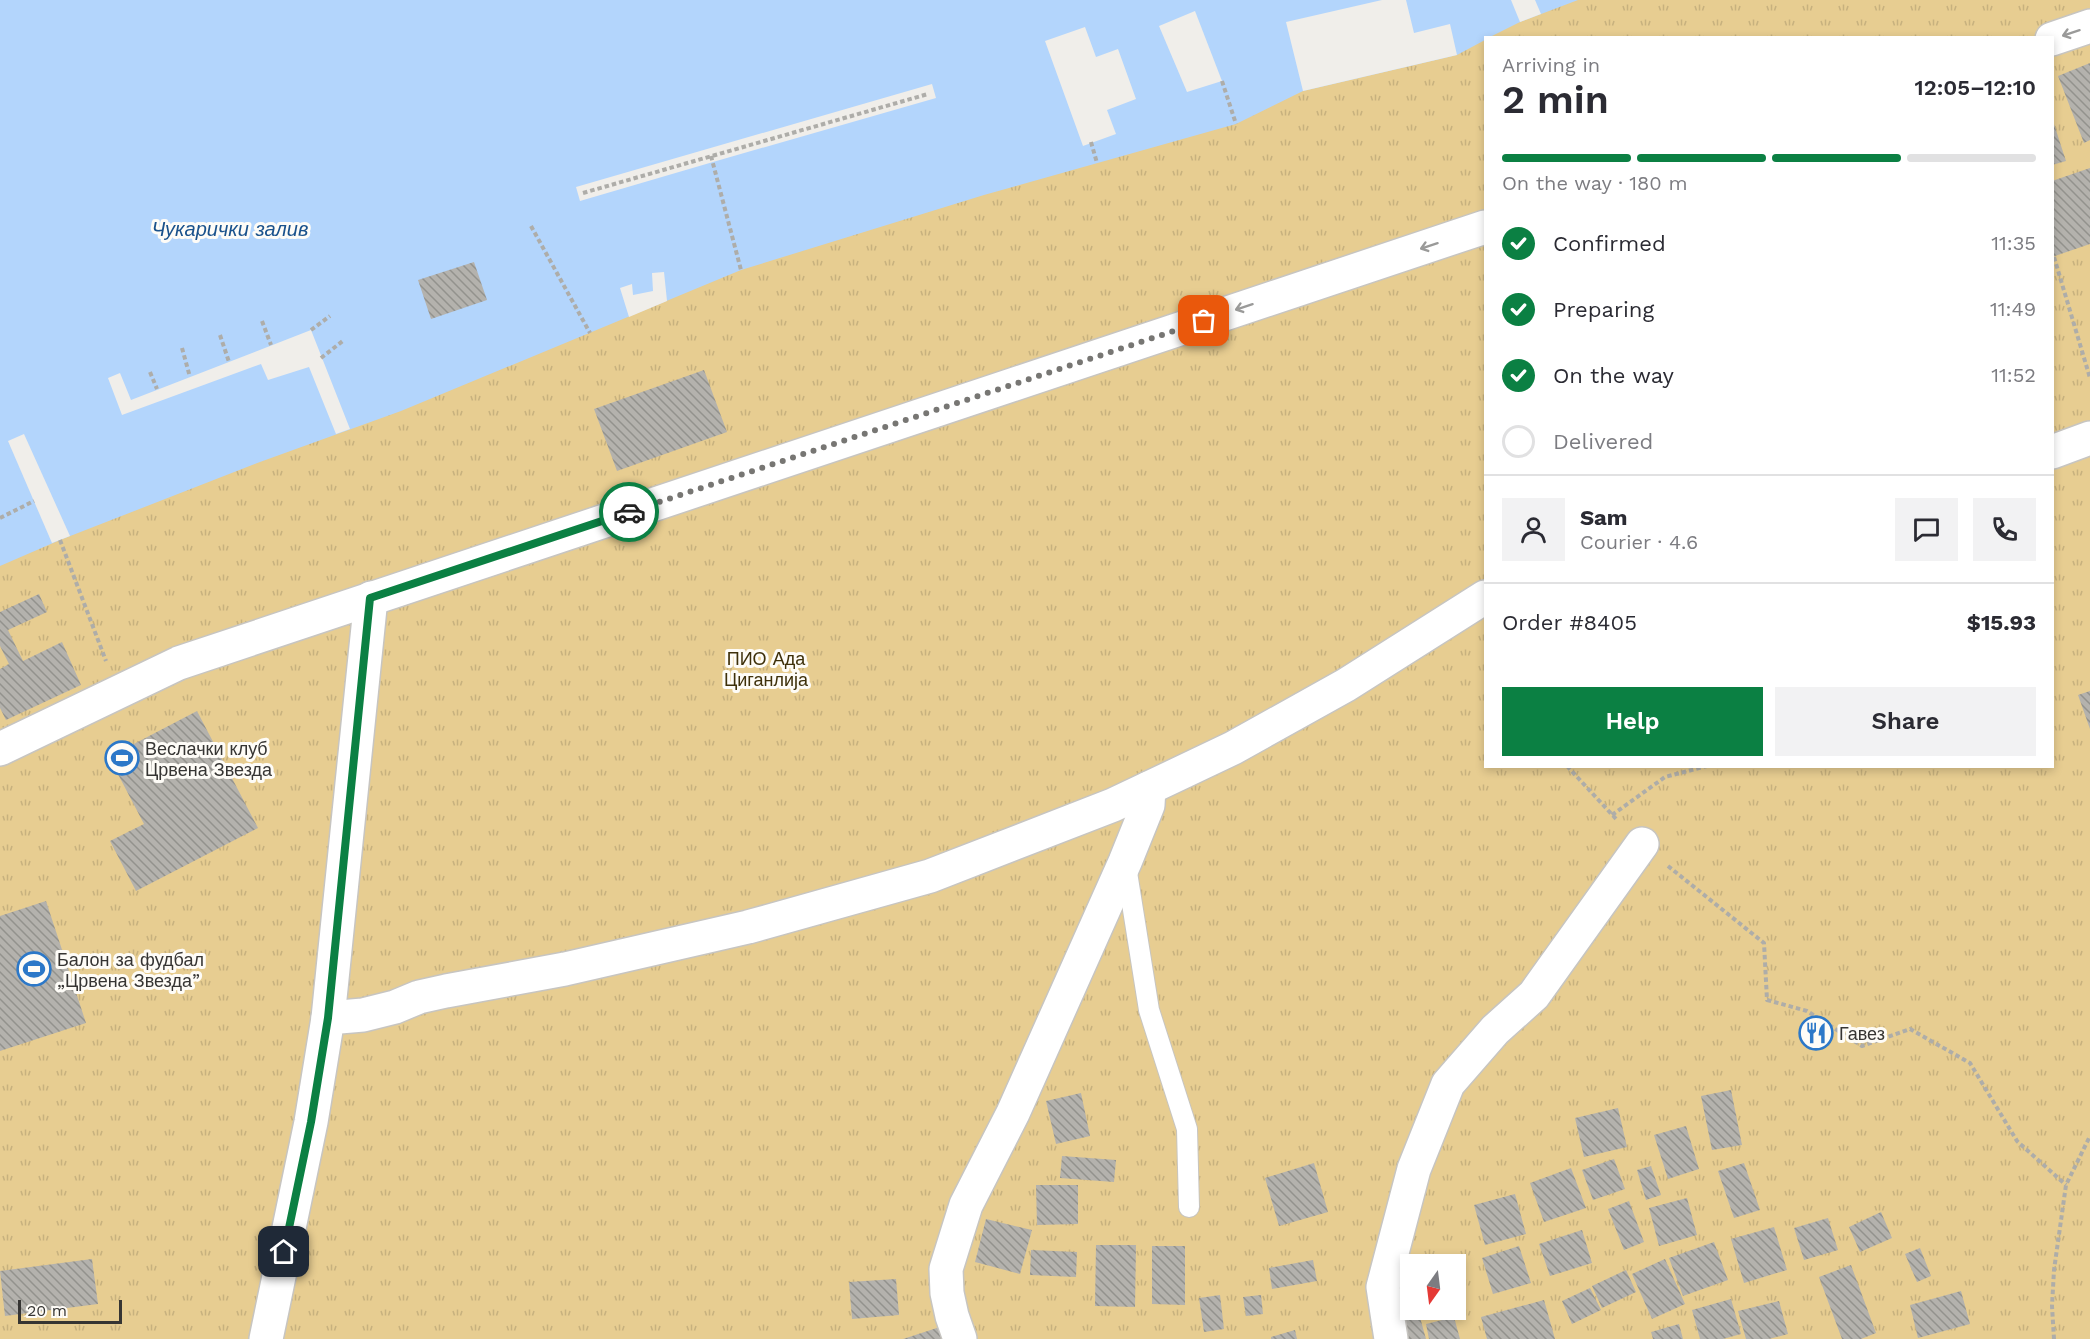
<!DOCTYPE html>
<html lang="en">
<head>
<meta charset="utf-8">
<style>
	:root { --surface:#fff; --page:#f2f2f3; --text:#2b2b33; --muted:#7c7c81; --line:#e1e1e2; --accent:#0b8043 }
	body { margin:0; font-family:"Work Sans",sans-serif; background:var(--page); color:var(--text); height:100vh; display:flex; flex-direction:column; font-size:22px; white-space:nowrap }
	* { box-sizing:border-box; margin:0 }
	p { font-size:20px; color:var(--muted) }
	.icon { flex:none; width:33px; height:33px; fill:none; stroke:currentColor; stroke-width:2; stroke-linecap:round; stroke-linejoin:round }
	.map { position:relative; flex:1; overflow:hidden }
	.panel { position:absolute; left:1484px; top:36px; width:570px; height:732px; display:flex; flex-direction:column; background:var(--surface); border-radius:0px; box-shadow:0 3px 9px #0003 }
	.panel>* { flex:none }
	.needle { width:39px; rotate:194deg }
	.tools { position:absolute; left:1400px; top:1254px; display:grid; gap:12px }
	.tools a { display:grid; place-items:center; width:66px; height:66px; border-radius:0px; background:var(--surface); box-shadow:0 3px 9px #0003; font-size:30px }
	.scale { position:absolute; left:18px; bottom:15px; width:104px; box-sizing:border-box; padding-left:6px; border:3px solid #363533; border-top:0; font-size:16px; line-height:21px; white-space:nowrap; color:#363533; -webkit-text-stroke:4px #fefcf7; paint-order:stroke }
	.pin { position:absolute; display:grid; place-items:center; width:51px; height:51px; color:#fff; margin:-26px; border-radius:12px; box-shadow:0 3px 9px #0006 }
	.courier { position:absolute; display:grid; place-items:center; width:60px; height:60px; margin:-30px; border:4px solid #0b8043; border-radius:50%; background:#fff; color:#222; box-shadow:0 2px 8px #0007 }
	.headline em { font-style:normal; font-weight:600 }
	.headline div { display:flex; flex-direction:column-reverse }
	.headline { display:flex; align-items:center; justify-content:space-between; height:102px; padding:0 18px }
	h1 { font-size:39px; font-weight:600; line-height:45px }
	.bar { display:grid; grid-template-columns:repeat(4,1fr); gap:9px 6px; align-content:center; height:72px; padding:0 18px }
	.bar i { height:8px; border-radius:4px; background:var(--line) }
	.bar .on { background:var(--accent) }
	.bar p { grid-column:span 4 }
	.line { display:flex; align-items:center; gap:15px; padding:0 18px; border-top:2px solid var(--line) }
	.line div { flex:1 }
	.round { display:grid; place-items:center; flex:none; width:63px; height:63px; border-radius:0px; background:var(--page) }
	ol { padding:0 18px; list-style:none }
	li { display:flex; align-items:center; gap:18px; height:66px }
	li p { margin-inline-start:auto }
	li .icon { padding:6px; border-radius:50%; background:var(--accent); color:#fff; stroke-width:4 }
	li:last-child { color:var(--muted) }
	li i { width:33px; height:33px; border:3px solid var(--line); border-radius:50% }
	.cta { display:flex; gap:12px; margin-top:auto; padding:12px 18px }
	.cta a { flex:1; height:69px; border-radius:0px; background:var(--accent); color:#fff; font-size:24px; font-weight:600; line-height:69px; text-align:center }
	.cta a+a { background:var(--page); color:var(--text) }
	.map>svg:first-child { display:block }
	.park { fill:url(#park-tufts); fill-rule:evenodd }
	.water { fill:#b3d5fc }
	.pier { fill:#f0eeea }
	.building { fill:url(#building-back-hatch) }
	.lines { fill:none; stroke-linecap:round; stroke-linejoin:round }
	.service-casing { stroke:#c7c5c1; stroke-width:22 }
	.minor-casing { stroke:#c7c5c1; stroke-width:36 }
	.path { stroke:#aeada9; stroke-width:4; stroke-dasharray:4.5 3; stroke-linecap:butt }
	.service { stroke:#fff; stroke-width:20 }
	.minor { stroke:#fff; stroke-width:33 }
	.oneway { stroke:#9a9a99 }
	.done { stroke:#777673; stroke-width:6; stroke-dasharray:0 10.8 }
	.route { stroke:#0b8043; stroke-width:8 }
	.labels { text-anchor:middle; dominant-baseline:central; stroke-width:6; stroke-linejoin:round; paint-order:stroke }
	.park-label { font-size:18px; fill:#3e300a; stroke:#fefcf7 }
	.poi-label { font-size:18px; fill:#363533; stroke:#fefcf7; text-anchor:start }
	.water-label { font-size:20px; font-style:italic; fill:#1a528c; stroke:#fefcf7 }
</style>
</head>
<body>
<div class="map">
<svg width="2090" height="1339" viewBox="0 0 2090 1339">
	<defs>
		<pattern id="park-tufts" width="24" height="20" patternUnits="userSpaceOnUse" patternTransform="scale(1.5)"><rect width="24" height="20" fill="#e7cd91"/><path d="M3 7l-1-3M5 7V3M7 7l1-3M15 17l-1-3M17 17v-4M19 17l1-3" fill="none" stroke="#c7b17e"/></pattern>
		<pattern id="building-back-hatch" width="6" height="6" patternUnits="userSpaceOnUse" patternTransform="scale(1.5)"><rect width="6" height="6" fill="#b4b2ad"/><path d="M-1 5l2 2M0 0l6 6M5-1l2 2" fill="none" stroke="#93928d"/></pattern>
	</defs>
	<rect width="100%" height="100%" fill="#f0eeea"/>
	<!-- park -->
	<path class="park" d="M0,0H2090V1339H0ZM1485,38H2052V766H1485ZM1410,1264H1455V1310H1410Z"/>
	<!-- water -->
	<polygon class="water" points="0,0 1578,0 1520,22 1490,37 1485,38 1485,40 1457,55 1303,91 1236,124 984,195 741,270 401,411 260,462 60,540 0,566"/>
	<!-- pier -->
	<g class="pier">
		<polygon points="1382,0 1406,0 1414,33 1450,24 1457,55 1303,91 1286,22"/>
		<polygon points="1511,0 1535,0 1541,14 1520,22"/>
		<polygon points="1195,11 1222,81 1187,92 1159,26"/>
		<polygon points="1085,27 1096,57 1118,49 1136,99 1107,110 1116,134 1083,146 1045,41"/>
		<polygon points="932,84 936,98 713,162 580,201 576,187"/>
		<polygon points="664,272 667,301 629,317 620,288 632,284 633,295 653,291 652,273"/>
		<polygon points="311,330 350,429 336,434 309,367 268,380 261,364 122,415 108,378 120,373 131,400"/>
		<polygon points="24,434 70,536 52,543 8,441"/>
	</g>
	<!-- building -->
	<g class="building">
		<polygon points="2090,63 2090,140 2084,143 2058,76"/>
		<polygon points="2052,118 2066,161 2052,165"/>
		<polygon points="2090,168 2090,244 2052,257 2052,181"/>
		<polygon points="474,262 487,300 431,319 418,280"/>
		<polygon points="704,370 727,432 617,471 594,409"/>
		<polygon points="39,594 47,612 8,630 23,661 62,642 81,685 6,720 0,708 0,669 9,664 0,646 0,612"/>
		<polygon points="2090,691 2090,729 2078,695"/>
		<polygon points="197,711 258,828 136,891 110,841 144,824 109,757"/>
		<polygon points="46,901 86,1023 0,1051 0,916"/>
		<polygon points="1731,1090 1742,1145 1712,1150 1701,1096"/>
		<polygon points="1081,1093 1090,1136 1056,1144 1046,1101"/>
		<polygon points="1618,1108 1627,1147 1584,1157 1575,1118"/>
		<polygon points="1686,1126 1699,1169 1668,1179 1654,1135"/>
		<polygon points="1062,1156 1116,1160 1114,1182 1060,1178"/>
		<polygon points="1614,1159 1625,1189 1593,1200 1582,1170"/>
		<polygon points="1314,1163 1328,1212 1279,1226 1265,1178"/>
		<polygon points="1744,1163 1760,1210 1734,1218 1718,1171"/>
		<polygon points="1651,1166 1661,1195 1646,1200 1637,1170"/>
		<polygon points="1571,1168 1586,1208 1544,1222 1530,1183"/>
		<polygon points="1036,1185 1078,1185 1078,1224 1037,1225"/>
		<polygon points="1515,1194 1526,1234 1485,1245 1474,1205"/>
		<polygon points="1687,1198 1697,1235 1659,1246 1649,1208"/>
		<polygon points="1629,1201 1644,1242 1624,1250 1608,1209"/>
		<polygon points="1881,1212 1892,1238 1860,1252 1849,1227"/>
		<polygon points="1828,1218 1838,1250 1804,1260 1794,1228"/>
		<polygon points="986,1219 1032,1230 1020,1274 975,1262"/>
		<polygon points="1774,1227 1787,1270 1744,1283 1731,1239"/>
		<polygon points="1582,1230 1592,1263 1550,1276 1539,1244"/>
		<polygon points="1714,1242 1728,1280 1683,1296 1669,1258"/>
		<polygon points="1096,1245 1136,1245 1135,1307 1095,1306"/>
		<polygon points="1152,1246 1185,1246 1185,1305 1152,1304"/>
		<polygon points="1519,1246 1531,1283 1493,1294 1482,1258"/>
		<polygon points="1920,1248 1931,1276 1917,1282 1905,1254"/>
		<polygon points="1031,1250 1077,1252 1076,1277 1030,1275"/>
		<polygon points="1436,1255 1438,1264 1414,1264 1413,1259"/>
		<polygon points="92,1259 98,1304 5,1316 0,1271"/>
		<polygon points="1665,1259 1685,1304 1652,1319 1632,1274"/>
		<polygon points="1313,1260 1317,1281 1272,1289 1269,1268"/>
		<polygon points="1851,1265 1876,1333 1861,1339 1842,1339 1819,1277"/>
		<polygon points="1626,1270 1636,1292 1602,1308 1592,1286"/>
		<polygon points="896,1279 899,1315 852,1319 849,1282"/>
		<polygon points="1410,1284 1410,1310 1418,1310 1426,1339 1402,1339 1388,1290"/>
		<polygon points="1590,1288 1601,1310 1572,1324 1562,1301"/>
		<polygon points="1961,1291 1970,1324 1918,1338 1910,1305"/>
		<polygon points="1220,1295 1224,1329 1204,1332 1199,1298"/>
		<polygon points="1261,1295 1263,1314 1246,1316 1243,1297"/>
		<polygon points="1731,1299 1741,1334 1723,1339 1700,1339 1692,1310"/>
		<polygon points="1544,1300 1555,1339 1487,1339 1481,1317"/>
		<polygon points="1779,1301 1788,1334 1769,1339 1746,1339 1738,1311"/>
		<polygon points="1454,1317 1460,1339 1429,1339 1426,1324"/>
		<polygon points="949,1324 954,1339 903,1339"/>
		<polygon points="1679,1324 1683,1339 1653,1339 1651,1332"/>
		<polygon points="1295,1330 1297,1339 1271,1339 1271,1337"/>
	</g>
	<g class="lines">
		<defs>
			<polyline id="service" points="1126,866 1149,1010 1187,1129 1189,1207"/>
			<g id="minor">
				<polyline points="2052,39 2090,26"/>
				<polyline points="2052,452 2090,438"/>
				<polyline points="0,749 179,663 1485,227"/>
				<polyline points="328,1018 371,598"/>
				<polyline points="266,1339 311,1122 328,1018 363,1015 395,1007 419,997 446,991 565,969 748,927 930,876 1113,805 1233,748 1346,685 1485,597"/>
				<polyline points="960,1339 952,1316 947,1293 946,1269 966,1205 1013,1113 1125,862 1148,805 1149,788"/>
				<polyline points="1391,1339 1383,1287 1414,1169 1448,1084 1495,1030 1534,995 1642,844"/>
			</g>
		</defs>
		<!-- service casing -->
		<use href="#service" class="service-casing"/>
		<!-- minor casing -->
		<use href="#minor" class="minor-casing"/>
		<!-- path -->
		<g class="path">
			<polyline points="1222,81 1236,124"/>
			<polyline points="1091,142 1097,163"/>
			<polyline points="711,156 741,270"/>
			<polyline points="583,193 928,94"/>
			<polyline points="531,226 590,333"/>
			<polyline points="2054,257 2090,378"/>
			<polyline points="262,321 271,345"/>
			<polyline points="311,330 330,316"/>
			<polyline points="220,335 229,362"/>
			<polyline points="182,348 190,377"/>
			<polyline points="321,358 344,340"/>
			<polyline points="150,372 157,389"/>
			<polyline points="0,518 34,501"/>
			<polyline points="60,540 106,661"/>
			<polyline points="1567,766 1618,821"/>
			<polyline points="1612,815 1665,777 1707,766"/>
			<polyline points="1668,866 1764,943 1767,1000 1807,1011 1862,1046 1910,1029 1970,1063 2017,1141 2066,1185"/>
			<polyline points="2054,1339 2052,1306 2054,1270 2066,1185 2090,1136"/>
		</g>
		<!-- service -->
		<use href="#service" class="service"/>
		<!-- minor -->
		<use href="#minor" class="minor"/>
	</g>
	<!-- one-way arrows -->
	<defs><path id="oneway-shaft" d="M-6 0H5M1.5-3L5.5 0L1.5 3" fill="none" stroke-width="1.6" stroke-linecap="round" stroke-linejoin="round" transform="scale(1.5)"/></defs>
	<g class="oneway">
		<use href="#oneway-shaft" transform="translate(2071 33) rotate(162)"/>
		<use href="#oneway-shaft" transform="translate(1429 246) rotate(162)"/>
		<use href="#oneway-shaft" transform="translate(1244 307) rotate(162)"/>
	</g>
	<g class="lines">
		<!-- done -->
		<polyline class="done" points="629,512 1204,321"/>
		<!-- route -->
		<polyline class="route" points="284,1252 311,1122 328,1018 370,598 629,512"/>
	</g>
	<!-- icons -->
	<defs>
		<symbol id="stadium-ring" viewBox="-11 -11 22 22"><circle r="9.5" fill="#fefcf7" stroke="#2c78c8" stroke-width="1.5"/><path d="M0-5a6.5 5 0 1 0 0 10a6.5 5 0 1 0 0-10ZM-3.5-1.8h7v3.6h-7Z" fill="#2c78c8"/></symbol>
		<symbol id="restaurant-ring" viewBox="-11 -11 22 22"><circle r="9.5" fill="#fefcf7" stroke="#2c78c8" stroke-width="1.5"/><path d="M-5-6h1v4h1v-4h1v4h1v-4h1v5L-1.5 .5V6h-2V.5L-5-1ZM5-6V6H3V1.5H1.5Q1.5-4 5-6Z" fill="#2c78c8"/></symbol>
	</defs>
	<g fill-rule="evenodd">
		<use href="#stadium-ring" x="103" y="739" width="38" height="38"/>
		<use href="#stadium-ring" x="15" y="950" width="38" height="38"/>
		<use href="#restaurant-ring" x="1797" y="1014" width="38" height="38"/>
	</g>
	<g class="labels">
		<!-- park labels -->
		<g class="park-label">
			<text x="766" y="658">ПИО Ада<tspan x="766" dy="21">Циганлија</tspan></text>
		</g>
		<!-- poi labels -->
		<g class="poi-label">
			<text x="145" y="748">Веслачки клуб<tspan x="145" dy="21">Црвена Звезда</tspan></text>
			<text x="57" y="959">Балон за фудбал<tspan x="57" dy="21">„Црвена Звезда”</tspan></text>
			<text x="1839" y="1033">Гавез</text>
		</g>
		<!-- water labels -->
		<g class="water-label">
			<text x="230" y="229">Чукарички залив</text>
		</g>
	</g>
</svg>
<div class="tools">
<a><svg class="needle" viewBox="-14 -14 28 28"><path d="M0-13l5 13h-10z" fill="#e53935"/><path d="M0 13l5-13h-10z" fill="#7c7c81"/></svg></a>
</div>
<div class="scale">20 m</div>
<div class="pin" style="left:1204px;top:321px;background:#ea580c"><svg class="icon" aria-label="bag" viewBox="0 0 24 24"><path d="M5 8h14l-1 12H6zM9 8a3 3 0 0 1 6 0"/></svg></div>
<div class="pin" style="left:284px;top:1252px;background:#1f2937"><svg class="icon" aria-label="home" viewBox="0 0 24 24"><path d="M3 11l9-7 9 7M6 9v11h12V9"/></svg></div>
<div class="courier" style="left:629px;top:512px"><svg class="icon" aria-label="car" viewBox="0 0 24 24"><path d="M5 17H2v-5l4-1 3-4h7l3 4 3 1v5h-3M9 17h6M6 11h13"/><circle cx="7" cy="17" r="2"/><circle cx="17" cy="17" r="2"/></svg></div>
<section class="panel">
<div class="headline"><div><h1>2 min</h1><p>Arriving in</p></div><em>12:05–12:10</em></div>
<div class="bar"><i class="on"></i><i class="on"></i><i class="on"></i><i></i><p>On the way · 180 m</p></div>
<ol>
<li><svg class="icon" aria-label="check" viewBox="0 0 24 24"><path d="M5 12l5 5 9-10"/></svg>Confirmed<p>11:35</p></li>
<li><svg class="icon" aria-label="check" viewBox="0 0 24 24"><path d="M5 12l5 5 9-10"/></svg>Preparing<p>11:49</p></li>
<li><svg class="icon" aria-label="check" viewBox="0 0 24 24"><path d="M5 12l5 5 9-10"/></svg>On the way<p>11:52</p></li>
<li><i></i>Delivered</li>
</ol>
<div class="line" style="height:108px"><a class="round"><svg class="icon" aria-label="person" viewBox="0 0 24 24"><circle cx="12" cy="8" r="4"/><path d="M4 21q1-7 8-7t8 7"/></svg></a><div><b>Sam</b><p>Courier · 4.6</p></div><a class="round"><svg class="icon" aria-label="chat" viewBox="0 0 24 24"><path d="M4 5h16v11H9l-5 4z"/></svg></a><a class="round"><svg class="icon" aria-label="phone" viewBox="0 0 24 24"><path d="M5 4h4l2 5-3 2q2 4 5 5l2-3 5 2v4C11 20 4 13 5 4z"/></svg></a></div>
<div class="line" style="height:78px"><div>Order #8405</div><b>$15.93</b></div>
<div class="cta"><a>Help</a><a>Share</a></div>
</section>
</div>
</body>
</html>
